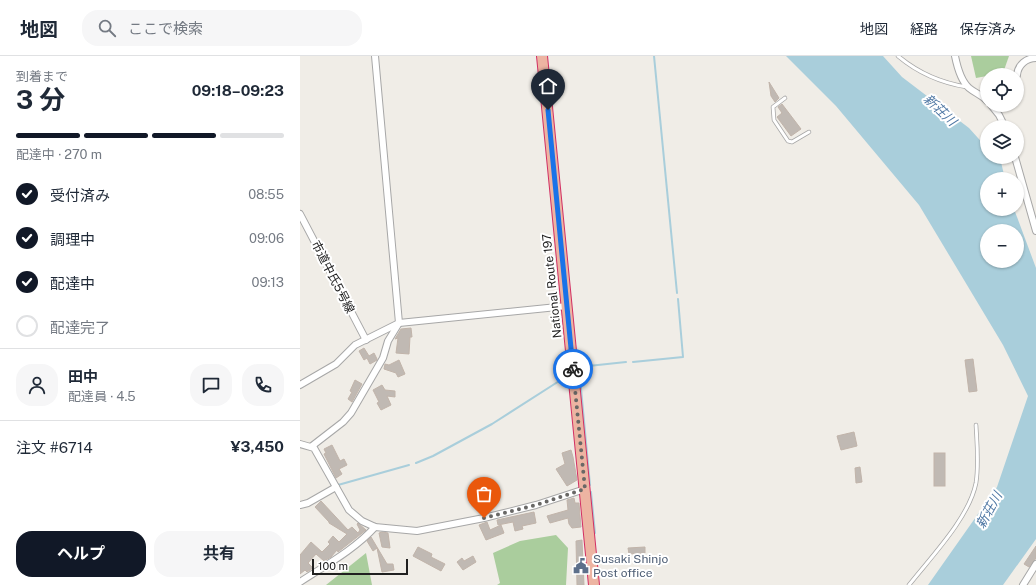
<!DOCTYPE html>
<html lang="ja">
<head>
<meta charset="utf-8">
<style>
	:root { --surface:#fff; --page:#f6f6f7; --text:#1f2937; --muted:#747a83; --line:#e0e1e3; --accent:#111827 }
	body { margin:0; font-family:"Public Sans","Noto Sans JP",sans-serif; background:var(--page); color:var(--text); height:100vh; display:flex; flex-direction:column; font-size:15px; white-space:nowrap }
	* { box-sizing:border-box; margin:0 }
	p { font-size:13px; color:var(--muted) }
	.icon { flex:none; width:22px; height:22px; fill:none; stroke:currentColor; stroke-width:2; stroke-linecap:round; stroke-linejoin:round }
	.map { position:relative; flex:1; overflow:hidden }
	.side { display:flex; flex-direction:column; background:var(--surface); width:300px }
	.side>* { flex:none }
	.controls { position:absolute; left:680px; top:12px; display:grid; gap:8px }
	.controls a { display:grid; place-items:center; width:44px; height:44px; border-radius:50%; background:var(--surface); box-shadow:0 1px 3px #0004; font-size:20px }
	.scale { position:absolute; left:12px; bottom:10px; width:96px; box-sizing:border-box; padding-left:4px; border:2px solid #202020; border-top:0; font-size:11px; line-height:14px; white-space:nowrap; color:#202020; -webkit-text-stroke:3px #fff; paint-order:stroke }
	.pin { position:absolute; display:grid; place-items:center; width:34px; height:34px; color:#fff; margin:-41px -17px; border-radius:50% 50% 50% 0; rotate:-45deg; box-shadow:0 0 4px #0007 }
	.pin .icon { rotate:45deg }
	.courier { position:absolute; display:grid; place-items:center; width:40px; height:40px; margin:-20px; border:3px solid #1a73e8; border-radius:50%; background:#fff; color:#222; box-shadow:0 1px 5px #0007 }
	.headline em { font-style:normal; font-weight:700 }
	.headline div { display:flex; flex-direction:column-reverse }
	.headline { display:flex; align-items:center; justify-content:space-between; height:68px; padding:0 16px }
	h1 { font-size:26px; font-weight:700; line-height:30px }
	.bar { display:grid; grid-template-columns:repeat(4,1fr); gap:6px 4px; align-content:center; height:48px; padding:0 16px }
	.bar i { height:5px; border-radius:3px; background:var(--line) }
	.bar .selected { background:var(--accent) }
	.bar p { grid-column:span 4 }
	.line { display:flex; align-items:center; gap:10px; padding:0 16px; border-top:1px solid var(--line) }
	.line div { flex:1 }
	.round { display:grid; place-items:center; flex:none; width:42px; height:42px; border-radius:16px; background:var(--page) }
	ol { padding:0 16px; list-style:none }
	li { display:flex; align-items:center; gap:12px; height:44px }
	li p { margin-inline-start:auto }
	li .icon { padding:4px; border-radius:50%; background:var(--accent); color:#fff; stroke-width:4 }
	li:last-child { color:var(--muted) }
	li i { width:22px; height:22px; border:2px solid var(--line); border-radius:50% }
	.cta { display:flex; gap:8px; margin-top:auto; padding:8px 16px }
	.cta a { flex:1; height:46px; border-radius:16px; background:var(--accent); color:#fff; font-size:16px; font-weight:700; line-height:46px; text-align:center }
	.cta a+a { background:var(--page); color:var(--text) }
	header { display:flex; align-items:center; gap:24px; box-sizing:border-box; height:56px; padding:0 20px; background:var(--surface); border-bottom:1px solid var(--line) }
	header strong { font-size:19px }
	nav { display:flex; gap:22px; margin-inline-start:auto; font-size:14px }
	.search { width:280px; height:36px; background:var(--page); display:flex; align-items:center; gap:10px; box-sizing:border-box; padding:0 14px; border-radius:16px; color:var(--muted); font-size:15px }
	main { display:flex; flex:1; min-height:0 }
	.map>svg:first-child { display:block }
	.forest { fill:#aacd9d }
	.water { fill:#a9cedb; fill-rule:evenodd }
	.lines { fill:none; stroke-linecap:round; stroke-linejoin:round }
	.stream { stroke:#a9cedb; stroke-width:2 }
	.building { fill:#c0b9b3; stroke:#c1b4aa }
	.service-casing { stroke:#a7a7a7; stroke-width:4.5 }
	.minor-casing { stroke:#a7a7a7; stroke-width:8 }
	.trunk-casing { stroke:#d22f63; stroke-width:12 }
	.service { stroke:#fff; stroke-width:3 }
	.minor { stroke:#fff; stroke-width:6 }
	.trunk { stroke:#edb4a2; stroke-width:10 }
	.done { stroke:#696866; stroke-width:4; stroke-dasharray:0 7.2 }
	.route { stroke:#1a73e8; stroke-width:5 }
	.labels { text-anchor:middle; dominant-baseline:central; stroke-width:4; stroke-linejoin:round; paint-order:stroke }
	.street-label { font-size:12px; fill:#202020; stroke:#fff }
	.service-label { font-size:12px; fill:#4e5e75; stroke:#fff; text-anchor:start }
	.water-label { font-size:13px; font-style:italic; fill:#4d76a3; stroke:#fff }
</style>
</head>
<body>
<header>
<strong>地図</strong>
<div class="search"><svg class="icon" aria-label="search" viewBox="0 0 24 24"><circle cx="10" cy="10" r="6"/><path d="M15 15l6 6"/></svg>ここで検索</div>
<nav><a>地図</a><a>経路</a><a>保存済み</a></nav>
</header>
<main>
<section class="side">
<div class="headline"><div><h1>3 分</h1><p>到着まで</p></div><em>09:18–09:23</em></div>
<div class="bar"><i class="selected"></i><i class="selected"></i><i class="selected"></i><i></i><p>配達中 · 270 m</p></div>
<ol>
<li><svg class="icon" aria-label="check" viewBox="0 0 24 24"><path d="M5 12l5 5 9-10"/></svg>受付済み<p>08:55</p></li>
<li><svg class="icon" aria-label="check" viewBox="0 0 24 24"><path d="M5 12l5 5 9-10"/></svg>調理中<p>09:06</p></li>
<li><svg class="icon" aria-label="check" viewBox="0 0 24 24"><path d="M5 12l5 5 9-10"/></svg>配達中<p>09:13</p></li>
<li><i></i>配達完了</li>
</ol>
<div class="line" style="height:72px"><a class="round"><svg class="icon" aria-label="person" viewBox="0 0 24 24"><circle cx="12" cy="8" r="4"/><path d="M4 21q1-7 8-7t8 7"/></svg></a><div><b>田中</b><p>配達員 · 4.5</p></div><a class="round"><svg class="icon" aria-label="chat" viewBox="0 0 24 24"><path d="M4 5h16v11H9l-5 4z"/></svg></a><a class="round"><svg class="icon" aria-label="phone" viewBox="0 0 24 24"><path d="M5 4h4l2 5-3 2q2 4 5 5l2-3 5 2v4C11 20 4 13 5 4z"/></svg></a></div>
<div class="line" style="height:52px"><div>注文 #6714</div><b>¥3,450</b></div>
<div class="cta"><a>ヘルプ</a><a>共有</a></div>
</section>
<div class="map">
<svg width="736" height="529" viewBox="0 0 736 529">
	<rect width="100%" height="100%" fill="#f0ede7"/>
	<!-- forest -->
	<g class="forest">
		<polygon points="671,0 709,0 703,17 676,22"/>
		<polygon points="256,479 268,492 266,529 197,529 200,527 193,497 220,485"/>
		<polygon points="66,497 72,529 26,529"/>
	</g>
	<!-- water -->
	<path class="water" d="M486,0H583L602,21L669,72L687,92V101H696L701,106L705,123H687V153H714L736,212V483L703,529H628L697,431L728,340L703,289L619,149L536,50ZM687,175H717V205H687Z"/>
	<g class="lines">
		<!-- stream -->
		<g class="stream">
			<polyline points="354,0 377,237"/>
			<polyline points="333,306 383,301 378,243"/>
			<polyline points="116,407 133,400 192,368 267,320"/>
			<polyline points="38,429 109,409"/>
			<polyline points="290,429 279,311 326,306"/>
			<polyline points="291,436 295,477"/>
		</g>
	</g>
	<!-- building -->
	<g class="building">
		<polygon points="469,26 479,42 475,46 471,40"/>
		<polygon points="482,48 501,73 491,80 477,61 482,57 478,51"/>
		<polygon points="111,272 112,281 110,281 109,298 96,297 98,282 95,283 101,273"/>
		<polygon points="64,292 69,300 74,297 77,303 77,304 70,308 67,302 64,304 59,295"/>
		<polygon points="673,303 677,335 669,336 665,304"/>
		<polygon points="99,304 105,318 98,321 96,317 84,313 85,308 89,309"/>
		<polygon points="55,324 62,328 52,346 48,343 52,336 50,335"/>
		<polygon points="82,329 85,334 95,335 95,341 87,340 91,349 81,354 77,347 79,346 73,334"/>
		<polygon points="554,376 557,390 541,394 537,380"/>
		<polygon points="32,389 40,405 44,403 47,409 39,413 42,418 36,422 24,398 26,397 24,393"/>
		<polygon points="271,394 273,401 277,424 267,430 256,413 265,408 262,397"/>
		<rect x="634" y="397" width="11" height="33"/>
		<polygon points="560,411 562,426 556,427 555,412"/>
		<polygon points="274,442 275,447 279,447 281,471 272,472 269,468 268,462 250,467 247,460 268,454 267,444"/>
		<polygon points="21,445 48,474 52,471 58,477 60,474 57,468 58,467 66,474 38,496 37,494 31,501 24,505 16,498 8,507 13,512 7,516 5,514 0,518 0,499 11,486 22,496 30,488 28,486 33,480 39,486 47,478 29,467 29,466 15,451"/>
		<polygon points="234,456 236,467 222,470 223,473 215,475 213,466 198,469 197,464"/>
		<polygon points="187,466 190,474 201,469 204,477 186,484 179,469"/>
		<polygon points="82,476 88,477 90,492 82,491 79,477"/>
		<polygon points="71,481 87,508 93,508 94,514 82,516 77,492 73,495 67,485"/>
		<polygon points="282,484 284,529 277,529 276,485"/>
		<polygon points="736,490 736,502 729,511 724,508"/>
		<polygon points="118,491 132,498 131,501 145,508 141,515 113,500"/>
		<polygon points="345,491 345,497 329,498 328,492"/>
		<polygon points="173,500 176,506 163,514 157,506 162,502 164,505"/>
	</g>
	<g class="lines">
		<defs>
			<g id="service">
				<path d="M598,0C617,16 642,27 667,31"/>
				<polyline points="485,42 473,51 474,64 488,85 492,86 509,76"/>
				<path d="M609,529C631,501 669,462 676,427C679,408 677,388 676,369"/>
			</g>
			<g id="minor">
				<path d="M655,0C657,10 661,25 669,32C675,37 682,39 687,45"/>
				<path d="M717,19C718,9 726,2 736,2"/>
				<polyline points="691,49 699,59 705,71"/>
				<polyline points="715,101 736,175"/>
				<polyline points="0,158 66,284"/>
				<polyline points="0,329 36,308 55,289 99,267 267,250"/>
				<polyline points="0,388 14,392 49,454 62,465 75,471 117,475 184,462 236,449 285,433"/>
				<polyline points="12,390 43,366 51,357 83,302 88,285 99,267 75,0"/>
				<polyline points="0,449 8,447 36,431"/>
				<path d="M0,526C26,509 54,494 75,471"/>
				<polyline points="723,529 736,508"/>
			</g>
			<polyline id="trunk" points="242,0 294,529"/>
		</defs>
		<!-- service casing -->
		<use href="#service" class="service-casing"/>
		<!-- minor casing -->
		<use href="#minor" class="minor-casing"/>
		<!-- trunk casing -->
		<use href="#trunk" class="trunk-casing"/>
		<!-- service -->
		<use href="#service" class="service"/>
		<!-- minor -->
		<use href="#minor" class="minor"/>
		<!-- trunk -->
		<use href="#trunk" class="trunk"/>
	</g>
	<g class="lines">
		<!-- done -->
		<polyline class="done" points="184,462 236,449 285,433 273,313"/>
		<!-- route -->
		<polyline class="route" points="248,54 273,313"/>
	</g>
	<!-- icons -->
	<defs>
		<symbol id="civic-bare" viewBox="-9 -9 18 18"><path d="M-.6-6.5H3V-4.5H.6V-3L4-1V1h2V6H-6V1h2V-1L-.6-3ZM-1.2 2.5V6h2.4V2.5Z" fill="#5c6f8a" stroke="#fff" stroke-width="2.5" paint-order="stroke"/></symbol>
	</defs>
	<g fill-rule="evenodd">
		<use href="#civic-bare" x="270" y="499" width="22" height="22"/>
	</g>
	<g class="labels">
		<!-- street labels -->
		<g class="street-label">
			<text transform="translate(33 221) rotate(63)">市道中氏5号線</text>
			<text transform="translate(252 230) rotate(-96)">National Route 197</text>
		</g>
		<!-- service labels -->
		<g class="service-label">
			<text x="293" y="503">Susaki Shinjo<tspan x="293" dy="14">Post office</tspan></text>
		</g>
		<!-- water labels -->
		<g class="water-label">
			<text transform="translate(640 54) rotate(43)">新荘川</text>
			<text transform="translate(689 454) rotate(-61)">新荘川</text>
		</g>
	</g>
</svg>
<div class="controls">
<a><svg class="icon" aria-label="locate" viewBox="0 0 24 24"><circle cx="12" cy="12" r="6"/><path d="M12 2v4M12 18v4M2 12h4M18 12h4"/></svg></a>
<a><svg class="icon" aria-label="layers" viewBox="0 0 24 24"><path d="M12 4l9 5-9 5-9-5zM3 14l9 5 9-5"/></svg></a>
<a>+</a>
<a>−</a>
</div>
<div class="scale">100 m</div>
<div class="pin" style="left:184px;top:462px;background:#ea580c"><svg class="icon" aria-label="bag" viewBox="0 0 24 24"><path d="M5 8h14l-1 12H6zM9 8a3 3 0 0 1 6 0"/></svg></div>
<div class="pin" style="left:248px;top:54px;background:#1f2937"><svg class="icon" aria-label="home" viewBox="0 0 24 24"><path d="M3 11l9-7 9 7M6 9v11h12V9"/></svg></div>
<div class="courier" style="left:273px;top:313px"><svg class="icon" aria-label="bike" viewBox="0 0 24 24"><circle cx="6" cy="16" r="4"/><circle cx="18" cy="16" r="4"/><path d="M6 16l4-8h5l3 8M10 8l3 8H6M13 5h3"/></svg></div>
</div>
</main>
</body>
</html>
